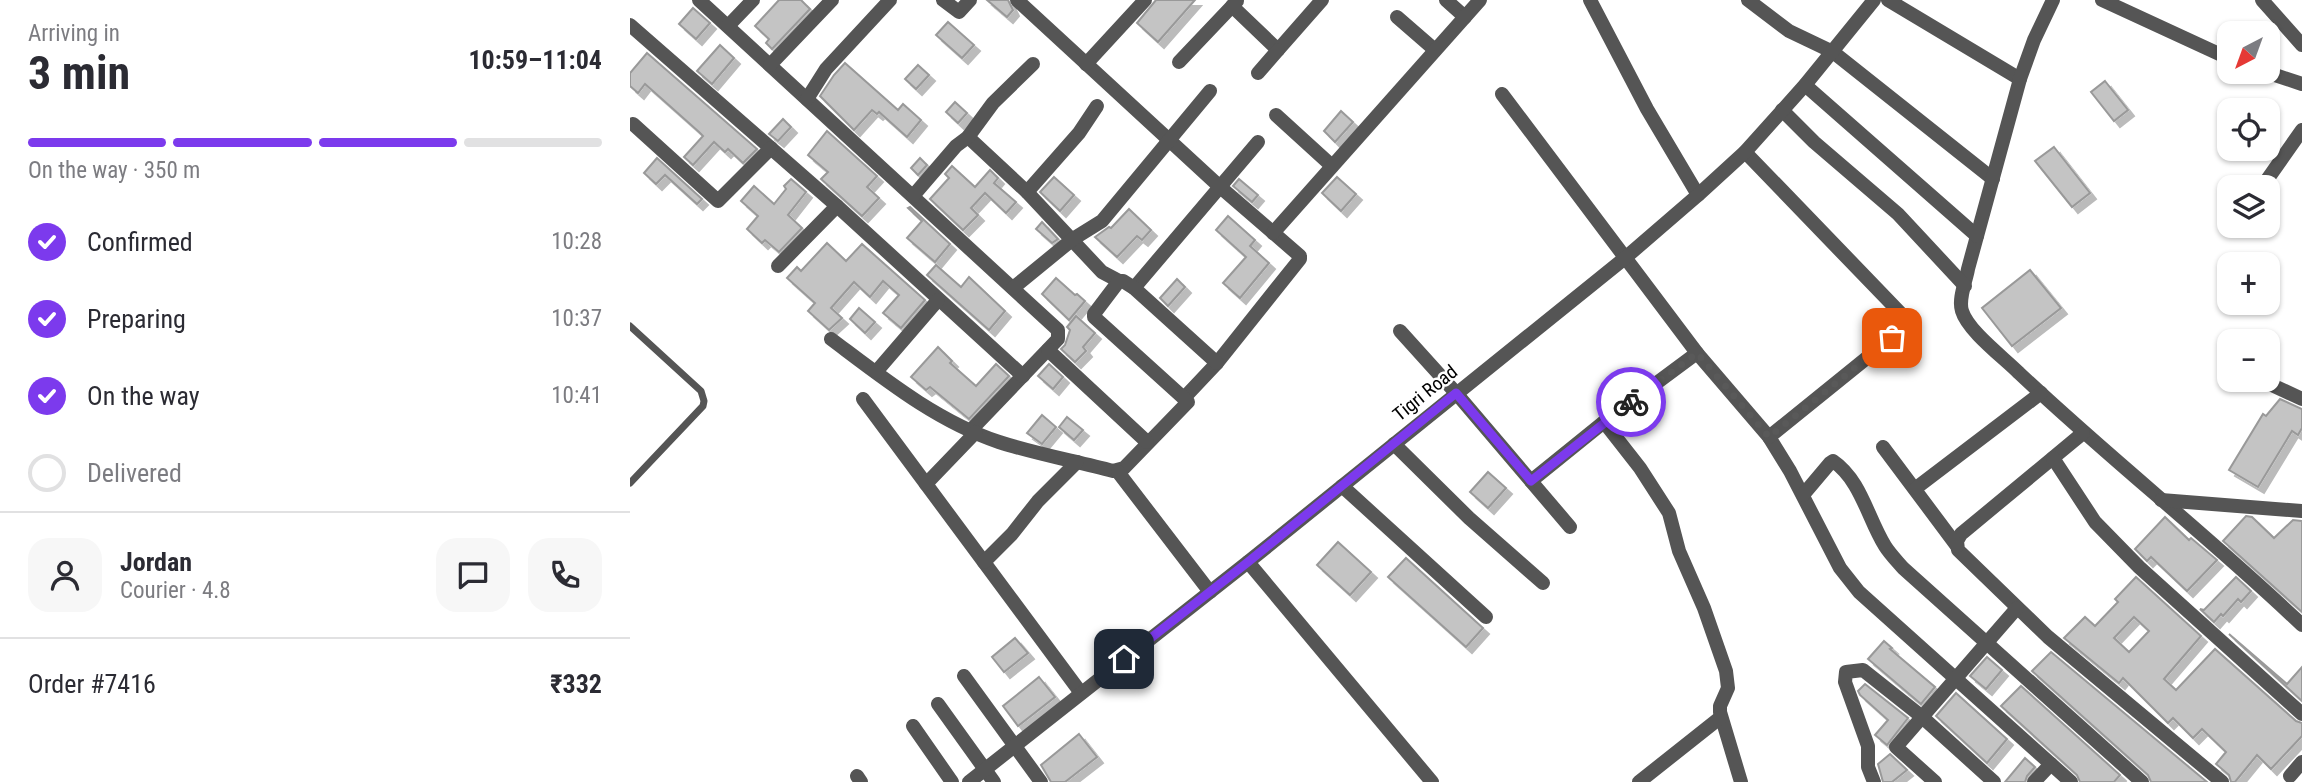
<!DOCTYPE html>
<html lang="en">
<head>
<meta charset="utf-8">
<style>
	:root { --surface:#fff; --page:#f7f7f7; --text:#2b2b33; --muted:#7c7c81; --line:#e1e1e2; --accent:#7c3aed }
	body { margin:0; font-family:"Roboto Condensed",sans-serif; background:var(--page); color:var(--text); height:100vh; display:flex; flex-direction:column; font-size:26px; white-space:nowrap }
	* { box-sizing:border-box; margin:0 }
	p { font-size:23px; color:var(--muted) }
	.icon { flex:none; width:38px; height:38px; fill:none; stroke:currentColor; stroke-width:2; stroke-linecap:round; stroke-linejoin:round }
	.map { position:relative; flex:1; overflow:hidden }
	.drawer { display:flex; flex-direction:column; background:var(--surface); width:630px }
	.drawer>* { flex:none }
	.needle { width:46px; rotate:221deg }
	.controls { position:absolute; left:1587px; top:21px; display:grid; gap:14px }
	.controls a { display:grid; place-items:center; width:63px; height:63px; border-radius:14px; background:var(--surface); box-shadow:0 2px 5px #0004; font-size:35px }
	.pin { position:absolute; display:grid; place-items:center; width:60px; height:60px; color:#fff; margin:-30px; border-radius:14px; box-shadow:0 4px 10px #0006 }
	.courier { position:absolute; display:grid; place-items:center; width:70px; height:70px; margin:-35px; border:5px solid #7c3aed; border-radius:50%; background:#fff; color:#222; box-shadow:0 2px 9px #0007 }
	.summary em { font-style:normal; font-weight:700 }
	.summary div { display:flex; flex-direction:column-reverse }
	.summary { display:flex; align-items:center; justify-content:space-between; height:119px; padding:0 28px }
	h1 { font-size:46px; font-weight:700; line-height:52px }
	.bar { display:grid; grid-template-columns:repeat(4,1fr); gap:10px 7px; align-content:center; height:84px; padding:0 28px }
	.bar i { height:9px; border-radius:5px; background:var(--line) }
	.bar .selected { background:var(--accent) }
	.bar p { grid-column:span 4 }
	.line { display:flex; align-items:center; gap:18px; padding:0 28px; border-top:2px solid var(--line) }
	.line div { flex:1 }
	.round { display:grid; place-items:center; flex:none; width:74px; height:74px; border-radius:21px; background:var(--page) }
	ol { padding:0 28px; list-style:none }
	li { display:flex; align-items:center; gap:21px; height:77px }
	li p { margin-inline-start:auto }
	li .icon { padding:7px; border-radius:50%; background:var(--accent); color:#fff; stroke-width:4 }
	li:last-child { color:var(--muted) }
	li i { width:38px; height:38px; border:4px solid var(--line); border-radius:50% }
	main { display:flex; flex:1; min-height:0 }
	.map>svg:first-child { display:block }
	.building { fill:#c4c4c4; stroke:#999; stroke-width:2; fill-rule:evenodd; filter:url(#shadow) }
	.lines { fill:none; stroke-linecap:round; stroke-linejoin:round }
	.service { stroke:#555; stroke-width:7 }
	.minor { stroke:#555; stroke-width:14 }
	.tertiary { stroke:#555; stroke-width:14 }
	.done { stroke:#595959; stroke-width:7; stroke-dasharray:0 12.6 }
	.route { stroke:#7c3aed; stroke-width:9 }
	.labels { text-anchor:middle; dominant-baseline:central; stroke-width:5; stroke-linejoin:round; paint-order:stroke }
	.street-label { font-size:19px; fill:#000; stroke:#fff }
</style>
</head>
<body>
<main>
<section class="drawer">
<div class="summary"><div><h1>3 min</h1><p>Arriving in</p></div><em>10:59–11:04</em></div>
<div class="bar"><i class="selected"></i><i class="selected"></i><i class="selected"></i><i></i><p>On the way · 350 m</p></div>
<ol>
<li><svg class="icon" aria-label="check" viewBox="0 0 24 24"><path d="M5 12l5 5 9-10"/></svg>Confirmed<p>10:28</p></li>
<li><svg class="icon" aria-label="check" viewBox="0 0 24 24"><path d="M5 12l5 5 9-10"/></svg>Preparing<p>10:37</p></li>
<li><svg class="icon" aria-label="check" viewBox="0 0 24 24"><path d="M5 12l5 5 9-10"/></svg>On the way<p>10:41</p></li>
<li><i></i>Delivered</li>
</ol>
<div class="line" style="height:126px"><a class="round"><svg class="icon" aria-label="person" viewBox="0 0 24 24"><circle cx="12" cy="8" r="4"/><path d="M4 21q1-7 8-7t8 7"/></svg></a><div><b>Jordan</b><p>Courier · 4.8</p></div><a class="round"><svg class="icon" aria-label="chat" viewBox="0 0 24 24"><path d="M4 5h16v11H9l-5 4z"/></svg></a><a class="round"><svg class="icon" aria-label="phone" viewBox="0 0 24 24"><path d="M5 4h4l2 5-3 2q2 4 5 5l2-3 5 2v4C11 20 4 13 5 4z"/></svg></a></div>
<div class="line" style="height:91px"><div>Order #7416</div><b>₹332</b></div>
</section>
<div class="map">
<svg width="1672" height="782" viewBox="0 0 1672 782">
	<defs>
		<filter id="shadow"><feDropShadow dx="6" dy="6" stdDeviation="0" flood-color="#0004"/></filter>
	</defs>
	<rect width="100%" height="100%" fill="#fff"/>
	<!-- building -->
	<g class="building">
		<polygon points="149,0 171,0 180,9 142,49 136,43 139,39 125,26"/>
		<polygon points="357,0 378,0 383,10 377,17"/>
		<polygon points="526,0 565,0 528,42 507,23"/>
		<polygon points="63,8 80,23 66,39 49,24"/>
		<polygon points="318,22 344,45 332,58 306,35"/>
		<polygon points="90,45 104,58 82,84 67,71"/>
		<polygon points="17,53 127,149 113,163 98,149 95,152 84,142 63,165 54,157 73,136 69,132 15,84 8,93 0,86 0,73"/>
		<polygon points="215,63 268,110 273,104 291,120 277,137 249,112 247,114 242,110 224,130 190,96 204,75"/>
		<polygon points="288,65 299,75 286,89 275,79"/>
		<polygon points="1475,81 1498,110 1484,121 1461,92"/>
		<polygon points="325,102 337,113 328,123 316,112"/>
		<polygon points="711,111 723,122 705,142 694,131"/>
		<polygon points="153,119 161,127 148,141 139,134"/>
		<polygon points="197,131 247,176 237,187 249,198 232,216 191,179 198,172 178,155"/>
		<polygon points="1424,147 1460,193 1442,207 1405,161"/>
		<polygon points="27,158 72,199 67,204 35,175 26,184 14,173"/>
		<polygon points="290,158 297,165 288,175 281,168"/>
		<polygon points="322,166 345,187 360,170 368,178 364,183 386,202 376,213 355,193 341,208 348,215 333,230 300,199 319,178 315,174"/>
		<polygon points="424,177 444,195 430,211 410,192"/>
		<polygon points="707,177 726,194 711,211 692,193"/>
		<polygon points="161,179 176,192 158,215 172,228 149,252 135,240 132,243 117,229 128,216 111,201 124,186 144,204 156,189 154,186"/>
		<polygon points="609,179 628,195 622,202 603,186"/>
		<polygon points="280,207 320,244 305,262 277,238 292,221 278,208"/>
		<polygon points="499,209 521,230 512,240 507,236 487,257 465,237 479,227 481,228"/>
		<polygon points="598,216 625,240 620,246 639,263 610,298 593,283 616,257 586,230"/>
		<polygon points="412,222 428,239 422,243 406,229"/>
		<polygon points="197,243 216,261 232,244 295,300 271,328 253,313 269,295 253,281 240,297 224,282 201,308 212,318 199,330 178,311 185,303 157,278 167,267 171,271"/>
		<polygon points="306,265 331,287 339,277 375,311 359,330 297,275"/>
		<polygon points="1400,270 1431,308 1382,346 1352,308"/>
		<polygon points="426,278 445,295 447,294 455,301 439,320 412,294"/>
		<polygon points="547,279 555,287 538,306 530,298"/>
		<polygon points="229,308 245,322 235,333 220,319"/>
		<polygon points="446,316 465,333 453,347 456,351 445,362 431,349 435,345 440,330 437,327"/>
		<polygon points="308,347 322,361 320,363 346,386 366,364 379,376 339,419 300,387 296,390 281,377"/>
		<polygon points="419,364 433,377 423,389 408,376"/>
		<polygon points="1650,399 1672,409 1672,428 1668,435 1662,431 1628,487 1599,470 1633,414 1636,416"/>
		<polygon points="412,415 426,427 412,444 397,433"/>
		<polygon points="437,417 453,430 444,440 429,427"/>
		<polygon points="858,472 876,488 858,508 840,492"/>
		<polygon points="1616,516 1622,517 1644,538 1663,520 1672,521 1672,612 1593,541"/>
		<polygon points="1535,517 1559,540 1561,538 1587,560 1557,591 1521,557 1517,561 1505,549"/>
		<polygon points="708,542 741,572 720,595 687,565"/>
		<polygon points="776,558 853,628 836,647 758,577"/>
		<path d="M1506,577L1571,636L1534,679L1546,690L1585,649L1666,721L1672,723V736L1641,769L1627,755L1605,782H1601L1599,775L1586,764L1596,752L1572,729L1563,738L1543,718L1538,723L1493,678L1489,683L1434,638L1455,617L1465,626L1488,602L1485,599ZM1504,617L1519,631L1499,652L1484,638Z"/>
		<polygon points="1606,577 1621,591 1611,602 1608,599 1593,616 1591,614 1584,622 1570,609 1574,610"/>
		<polygon points="1599,634 1657,684 1672,667 1672,701"/>
		<polygon points="385,638 398,653 374,672 362,657"/>
		<polygon points="1254,641 1262,648 1260,649 1305,687 1291,704 1238,659"/>
		<polygon points="1421,652 1577,782 1521,782 1518,775 1402,671"/>
		<polygon points="1357,657 1372,670 1356,689 1340,676"/>
		<polygon points="409,677 425,697 388,726 373,706"/>
		<polygon points="1235,684 1278,718 1257,745 1245,735 1258,720 1230,695 1228,691"/>
		<polygon points="1391,686 1490,775 1484,782 1450,782 1447,775 1371,706"/>
		<polygon points="1326,693 1377,739 1357,763 1306,716"/>
		<polygon points="449,734 467,757 435,782 421,782 411,765"/>
		<polygon points="1260,754 1277,770 1262,782 1253,782 1248,764"/>
		<polygon points="1395,758 1405,767 1397,776 1395,782 1375,782"/>
	</g>
	<g class="lines">
		<!-- service -->
		<polyline class="service" points="0,326 71,391 74,401 73,406 0,483"/>
		<!-- minor -->
		<g class="minor">
			<polyline points="69,0 428,330 428,339 341,430"/>
			<polyline points="313,0 329,12 340,0"/>
			<polyline points="387,0 589,186 670,256 670,259 587,363 554,398"/>
			<polyline points="816,0 835,17"/>
			<polyline points="960,0 1017,109 1068,195"/>
			<polyline points="1118,0 1159,31 1203,52 1363,179"/>
			<polyline points="1258,0 1390,79"/>
			<path d="M1423,0L1404,40L1390,79L1338,269C1336,281 1328,299 1332,311C1338,331 1373,357 1389,373C1481,460 1581,538 1672,625"/>
			<polyline points="1632,0 1672,45"/>
			<polyline points="602,6 648,50 692,0"/>
			<polyline points="767,17 805,50"/>
			<polyline points="0,25 207,206 393,376"/>
			<polyline points="98,26 123,0"/>
			<polyline points="549,62 607,1"/>
			<polyline points="456,64 515,0"/>
			<polyline points="140,65 202,0"/>
			<polyline points="628,73 648,50"/>
			<polyline points="1175,85 1347,236"/>
			<polyline points="872,94 1067,353 1139,437 1160,471 1210,568 1229,592 1441,782"/>
			<polyline points="177,99 196,69 260,0"/>
			<polyline points="1152,110 1184,142 1268,214 1335,286"/>
			<polyline points="646,115 702,166"/>
			<polyline points="3,124 88,201 141,148"/>
			<polyline points="338,137 397,192 472,272 489,281"/>
			<polyline points="1115,152 1280,323 1139,437"/>
			<polyline points="1632,187 1672,130"/>
			<polyline points="397,192 449,133 467,106"/>
			<polyline points="283,196 326,146 338,137 363,103 403,64"/>
			<polyline points="643,233 850,0"/>
			<polyline points="148,266 207,206"/>
			<polyline points="383,288 443,239 472,221 580,91"/>
			<polyline points="504,288 628,142"/>
			<polyline points="770,331 826,393 940,527"/>
			<path d="M201,339C253,378 306,421 369,442C406,454 445,461 483,471L494,468L558,402L464,317V314L489,281H493L504,288L587,363"/>
			<polyline points="418,350 517,442"/>
			<polyline points="246,372 308,300"/>
			<polyline points="1631,380 1672,399"/>
			<polyline points="233,399 451,693"/>
			<polyline points="974,422 1010,468 1039,513 1049,551 1074,608 1096,671 1098,688 1090,706 1090,712 1111,782"/>
			<polyline points="1453,433 1331,534 1327,541 1328,550 1418,637 1592,782"/>
			<polyline points="764,444 839,518 913,583"/>
			<polyline points="1253,447 1327,546"/>
			<polyline points="1423,458 1465,522 1509,567 1672,714"/>
			<polyline points="488,472 580,592"/>
			<polyline points="901,481 974,422 1067,353"/>
			<polyline points="296,484 346,432"/>
			<polyline points="712,486 856,617"/>
			<polyline points="1286,488 1411,393"/>
			<path d="M1173,495L1200,463L1203,461C1231,480 1238,519 1255,546C1260,554 1267,561 1273,568L1512,782"/>
			<polyline points="1531,500 1672,511"/>
			<polyline points="354,562 382,534 408,501 447,462"/>
			<polyline points="618,562 802,782"/>
			<polyline points="334,676 411,782"/>
			<polyline points="308,704 364,782"/>
			<polyline points="283,726 322,782"/>
			<polyline points="227,776 231,782"/>
			<polyline points="1660,776 1672,762"/>
			<polyline points="1009,782 1091,717"/>
			<polyline points="1244,782 1238,767 1238,746 1215,682 1216,672 1233,670 1291,716 1364,782"/>
			<polyline points="1305,782 1266,747 1387,608"/>
			<polyline points="1404,782 1421,764"/>
		</g>
		<!-- tertiary -->
		<g class="tertiary">
			<polyline points="1472,0 1600,59"/>
			<polyline points="1636,72 1672,84"/>
			<polyline points="339,782 618,562 995,258 1068,195 1115,152 1175,85 1244,0"/>
		</g>
	</g>
	<g class="lines">
		<!-- done -->
		<polyline class="done" points="1001,402 1067,353 1139,437 1262,338"/>
		<!-- route -->
		<polyline class="route" points="494,659 618,562 826,393 901,481 1001,402"/>
	</g>
	<g class="labels">
		<!-- street labels -->
		<g class="street-label">
			<text transform="translate(795 393) rotate(-39)">Tigri Road</text>
		</g>
	</g>
</svg>
<div class="controls">
<a><svg class="needle" viewBox="-14 -14 28 28"><path d="M0-13l5 13h-10z" fill="#e53935"/><path d="M0 13l5-13h-10z" fill="#7c7c81"/></svg></a>
<a><svg class="icon" aria-label="locate" viewBox="0 0 24 24"><circle cx="12" cy="12" r="6"/><path d="M12 2v4M12 18v4M2 12h4M18 12h4"/></svg></a>
<a><svg class="icon" aria-label="layers" viewBox="0 0 24 24"><path d="M12 4l9 5-9 5-9-5zM3 14l9 5 9-5"/></svg></a>
<a>+</a>
<a>−</a>
</div>
<div class="pin" style="left:1262px;top:338px;background:#ea580c"><svg class="icon" aria-label="bag" viewBox="0 0 24 24"><path d="M5 8h14l-1 12H6zM9 8a3 3 0 0 1 6 0"/></svg></div>
<div class="pin" style="left:494px;top:659px;background:#1f2937"><svg class="icon" aria-label="home" viewBox="0 0 24 24"><path d="M3 11l9-7 9 7M6 9v11h12V9"/></svg></div>
<div class="courier" style="left:1001px;top:402px"><svg class="icon" aria-label="bike" viewBox="0 0 24 24"><circle cx="6" cy="16" r="4"/><circle cx="18" cy="16" r="4"/><path d="M6 16l4-8h5l3 8M10 8l3 8H6M13 5h3"/></svg></div>
</div>
</main>
</body>
</html>
